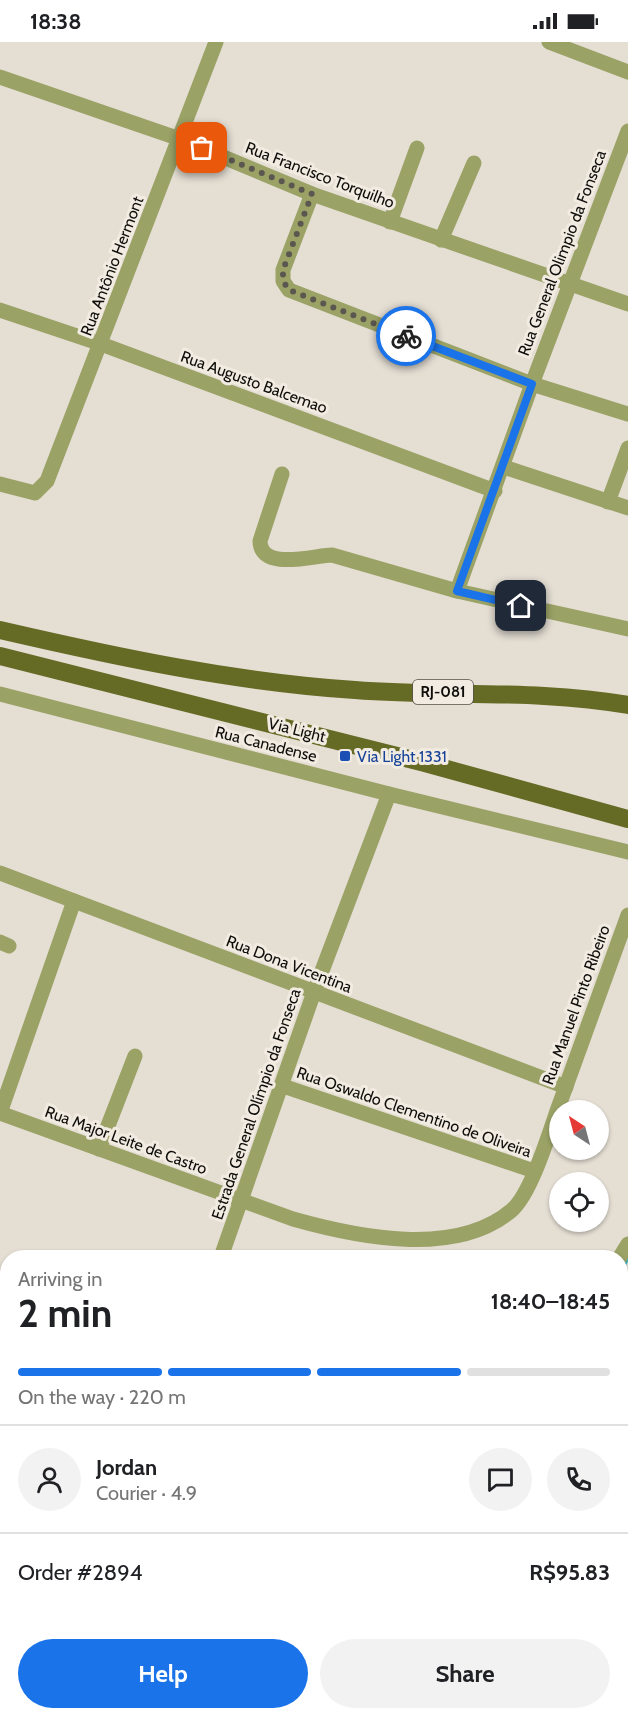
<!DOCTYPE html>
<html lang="en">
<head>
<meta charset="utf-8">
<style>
	:root { --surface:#fff; --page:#f2f2f2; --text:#202124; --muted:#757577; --line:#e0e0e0; --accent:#1a73e8 }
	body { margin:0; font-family:Cabin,sans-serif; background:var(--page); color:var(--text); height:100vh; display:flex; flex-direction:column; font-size:22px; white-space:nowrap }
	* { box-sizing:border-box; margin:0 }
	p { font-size:20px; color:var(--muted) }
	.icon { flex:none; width:33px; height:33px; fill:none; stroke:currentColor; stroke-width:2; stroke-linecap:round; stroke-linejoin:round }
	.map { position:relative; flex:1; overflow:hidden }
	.details { position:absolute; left:0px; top:1208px; width:628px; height:470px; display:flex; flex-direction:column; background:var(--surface); border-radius:24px 24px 0 0; box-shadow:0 2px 4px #0004 }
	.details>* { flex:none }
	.needle { width:39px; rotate:324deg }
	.fabs { position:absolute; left:549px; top:1058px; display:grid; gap:12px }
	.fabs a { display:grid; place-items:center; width:60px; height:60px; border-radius:50%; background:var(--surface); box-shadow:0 2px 4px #0004; font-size:30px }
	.pin { position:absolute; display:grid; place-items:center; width:51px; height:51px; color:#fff; margin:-26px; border-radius:12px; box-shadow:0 3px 9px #0006 }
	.courier { position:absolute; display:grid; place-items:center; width:60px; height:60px; margin:-30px; border:4px solid #1a73e8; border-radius:50%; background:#fff; color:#222; box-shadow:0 2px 8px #0007 }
	.head em { font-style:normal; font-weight:700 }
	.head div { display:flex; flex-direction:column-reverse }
	.head { display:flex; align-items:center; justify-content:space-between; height:102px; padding:0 18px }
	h1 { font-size:39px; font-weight:700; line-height:45px }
	.bar { display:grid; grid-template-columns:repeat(4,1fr); gap:9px 6px; align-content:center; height:72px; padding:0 18px }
	.bar i { height:8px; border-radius:4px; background:var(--line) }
	.bar .active { background:var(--accent) }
	.bar p { grid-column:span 4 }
	.line { display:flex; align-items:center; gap:15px; padding:0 18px; border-top:2px solid var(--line) }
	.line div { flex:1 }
	.round { display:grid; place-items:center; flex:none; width:63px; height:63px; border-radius:32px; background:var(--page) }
	.primary-button { display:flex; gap:12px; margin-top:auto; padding:12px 18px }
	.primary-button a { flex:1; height:69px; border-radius:36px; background:var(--accent); color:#fff; font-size:24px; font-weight:700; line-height:69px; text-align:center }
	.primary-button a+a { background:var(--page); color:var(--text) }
	.status { display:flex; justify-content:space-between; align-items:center; height:42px; padding:0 30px; background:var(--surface); direction:ltr }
	.status svg { height:16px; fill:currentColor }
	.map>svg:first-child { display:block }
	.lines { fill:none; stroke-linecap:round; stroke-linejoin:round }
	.stream { stroke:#43aeb8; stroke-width:4 }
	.minor { stroke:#9ba266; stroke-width:15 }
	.major { stroke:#656a24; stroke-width:18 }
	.done { stroke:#5a5650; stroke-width:6; stroke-dasharray:0 10.8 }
	.route { stroke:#1a73e8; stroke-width:8 }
	.transit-dot { fill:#1a4fb4; stroke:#f1ebe1; stroke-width:2 }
	.labels { text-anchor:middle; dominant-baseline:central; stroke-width:6; stroke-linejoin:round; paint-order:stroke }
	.shield { fill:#f1ebe1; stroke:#53504a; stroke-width:1.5 }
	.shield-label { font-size:15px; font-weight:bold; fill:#0f0d0a }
	.street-label { font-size:16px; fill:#0f0d0a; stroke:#f1ebe1 }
	.transit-label { font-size:16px; fill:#164399; stroke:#f1ebe1; text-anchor:start }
</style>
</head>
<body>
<div class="status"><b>18:38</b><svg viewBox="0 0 49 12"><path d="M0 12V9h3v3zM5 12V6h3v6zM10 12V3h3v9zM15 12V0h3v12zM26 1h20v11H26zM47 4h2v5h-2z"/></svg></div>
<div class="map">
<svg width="628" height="1676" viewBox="0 0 628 1676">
	<rect width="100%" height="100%" fill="#e4ded3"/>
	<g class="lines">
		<!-- stream -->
		<polyline class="stream" points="621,1228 628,1216"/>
		<!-- minor -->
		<g class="minor">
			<polyline points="549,0 628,30"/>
			<polyline points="0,35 180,97 312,152 628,262"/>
			<polyline points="312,152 283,228 283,239 289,248 532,342 628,372"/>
			<polyline points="390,180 417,106"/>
			<polyline points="441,198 474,121"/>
			<polyline points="0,268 101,302 495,449"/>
			<polyline points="504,425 628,466"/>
			<path d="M282,432L260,499C261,530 315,513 332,513L457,549L628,587"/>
			<polyline points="0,442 35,451 47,439 216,0"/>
			<polyline points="608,460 628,406"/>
			<polyline points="457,549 532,342 628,89"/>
			<polyline points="0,652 389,752 628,810"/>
			<polyline points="0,831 566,1045"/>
			<polyline points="0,900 9,904"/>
			<polyline points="283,1044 534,1129"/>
			<path d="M0,1071L293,1177C357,1195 456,1216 512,1168C531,1151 548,1095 557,1069C581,1004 604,938 628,873"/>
			<polyline points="0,1071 74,859"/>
			<polyline points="99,1107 135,1014"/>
			<polyline points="221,1215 314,950 389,752"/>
			<polyline points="620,1215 628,1202"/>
			<polyline points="621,1265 628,1254"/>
			<polyline points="0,1306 8,1309"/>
			<polyline points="0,1539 8,1542"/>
			<polyline points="621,1557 628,1560"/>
			<polyline points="108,1676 116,1670"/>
			<polyline points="258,1676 262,1670"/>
			<polyline points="292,1676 296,1670"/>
		</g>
		<!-- major -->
		<g class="major">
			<path d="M0,588C117,615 234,640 355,648C445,655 538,647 628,663"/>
			<polyline points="0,614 425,721 628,777"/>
		</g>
	</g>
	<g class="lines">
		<!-- done -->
		<polyline class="done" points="202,106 312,152 283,228 283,239 289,248 406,294"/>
		<!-- route -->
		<polyline class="route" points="406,294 532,342 457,549 521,564"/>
	</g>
	<!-- markers -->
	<rect class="transit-dot" x="339" y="708" width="12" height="12" rx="3"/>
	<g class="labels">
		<!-- shield labels -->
		<rect class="shield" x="413" y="638" width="60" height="24" rx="4.5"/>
		<g class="shield-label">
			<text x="443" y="650">RJ-081</text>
		</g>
		<!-- street labels -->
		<g class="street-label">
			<text transform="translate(320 133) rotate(21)">Rua Francisco Torquilho</text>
			<text transform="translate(562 211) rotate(-69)">Rua General Olimpio da Fonseca</text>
			<text transform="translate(112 224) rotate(-69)">Rua Antônio Hermont</text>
			<text transform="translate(254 340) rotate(20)">Rua Augusto Balcemao</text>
			<text transform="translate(297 688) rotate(14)">Via Light</text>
			<text transform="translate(266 702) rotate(14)">Rua Canadense</text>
			<text transform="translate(289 922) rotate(21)">Rua Dona Vicentina</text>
			<text transform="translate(576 963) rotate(-70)">Rua Manuel Pinto Ribeiro</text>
			<text transform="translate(256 1062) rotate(-71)">Estrada General Olímpio da Fonseca</text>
			<text transform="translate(414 1070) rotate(19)">Rua Oswaldo Clementino de Oliveira</text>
			<text transform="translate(126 1098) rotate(20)">Rua Major Leite de Castro</text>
		</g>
		<!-- transit labels -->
		<g class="transit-label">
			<text x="357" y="714">Via Light 1331</text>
		</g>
	</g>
</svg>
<div class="fabs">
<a><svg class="needle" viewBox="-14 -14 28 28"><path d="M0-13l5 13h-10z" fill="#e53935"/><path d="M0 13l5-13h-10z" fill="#757577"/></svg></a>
<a><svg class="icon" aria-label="locate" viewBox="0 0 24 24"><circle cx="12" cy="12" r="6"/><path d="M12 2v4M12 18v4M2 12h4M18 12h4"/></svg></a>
</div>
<div class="pin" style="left:202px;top:106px;background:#ea580c"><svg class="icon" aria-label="bag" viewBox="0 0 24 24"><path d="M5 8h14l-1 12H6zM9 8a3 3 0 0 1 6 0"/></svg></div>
<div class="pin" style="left:521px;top:564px;background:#1f2937"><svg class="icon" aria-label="home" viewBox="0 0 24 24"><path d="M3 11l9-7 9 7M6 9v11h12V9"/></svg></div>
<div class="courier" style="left:406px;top:294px"><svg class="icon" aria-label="bike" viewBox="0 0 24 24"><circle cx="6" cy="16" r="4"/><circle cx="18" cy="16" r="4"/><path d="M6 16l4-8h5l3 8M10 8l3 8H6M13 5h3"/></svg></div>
<section class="details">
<div class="head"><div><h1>2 min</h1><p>Arriving in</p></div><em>18:40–18:45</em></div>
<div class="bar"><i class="active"></i><i class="active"></i><i class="active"></i><i></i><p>On the way · 220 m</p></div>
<div class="line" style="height:108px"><a class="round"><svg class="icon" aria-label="person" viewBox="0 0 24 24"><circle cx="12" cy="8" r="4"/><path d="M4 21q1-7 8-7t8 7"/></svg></a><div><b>Jordan</b><p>Courier · 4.9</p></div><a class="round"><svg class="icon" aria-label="chat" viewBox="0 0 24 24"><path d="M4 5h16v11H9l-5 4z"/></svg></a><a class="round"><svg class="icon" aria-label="phone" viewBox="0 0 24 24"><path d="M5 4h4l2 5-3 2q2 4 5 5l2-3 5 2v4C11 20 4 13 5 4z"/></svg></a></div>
<div class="line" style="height:78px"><div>Order #2894</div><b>R$95.83</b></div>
<div class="primary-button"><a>Help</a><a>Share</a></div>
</section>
</div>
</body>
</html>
